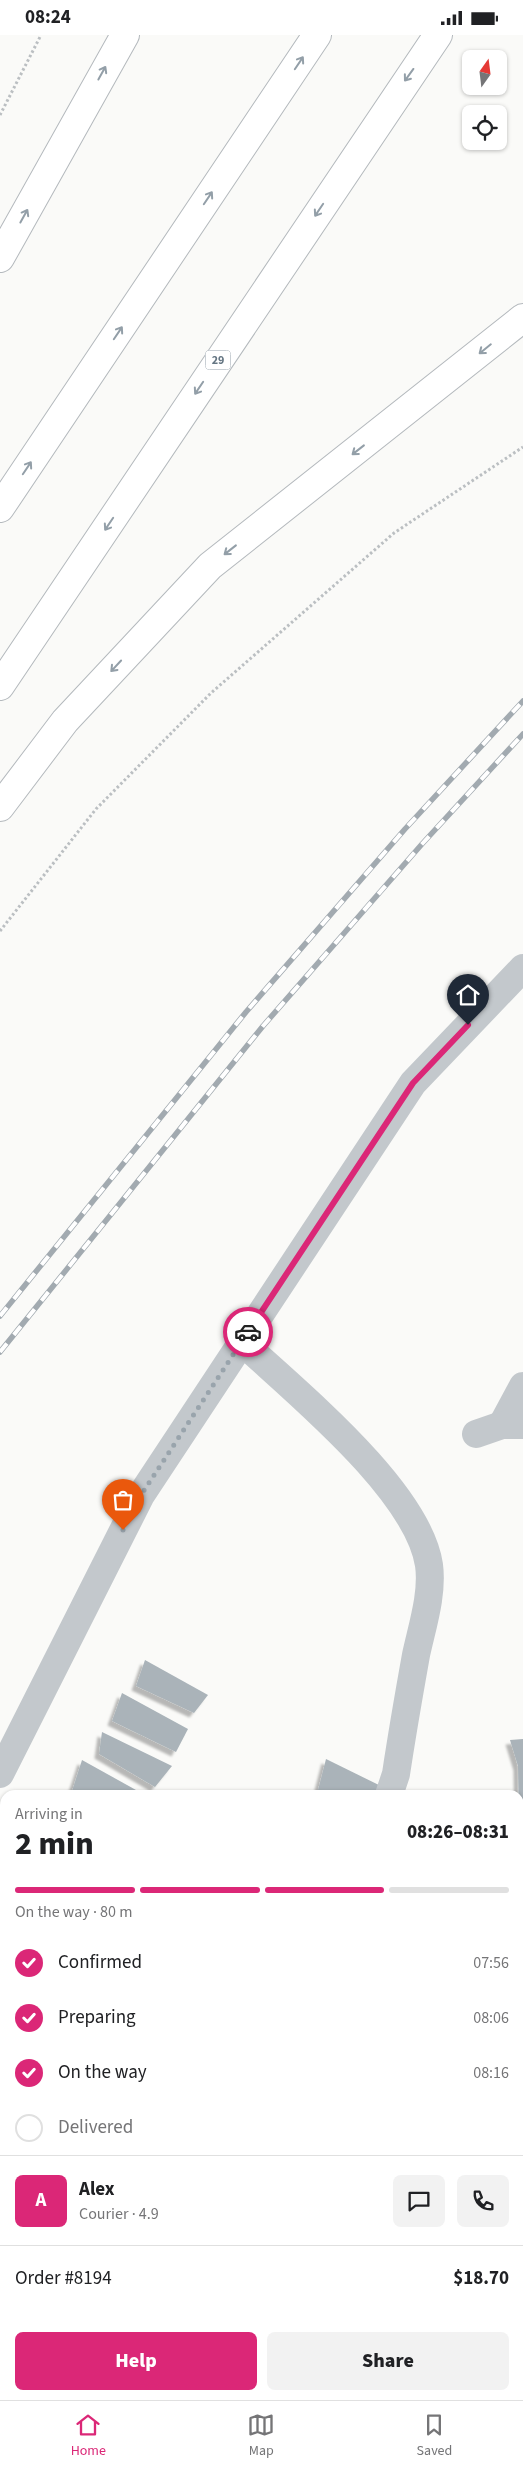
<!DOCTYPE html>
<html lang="en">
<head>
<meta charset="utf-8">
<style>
	:root { --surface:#fff; --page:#f2f2f2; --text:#202124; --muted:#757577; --line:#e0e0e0; --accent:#db2777 }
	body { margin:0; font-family:"Source Sans 3",sans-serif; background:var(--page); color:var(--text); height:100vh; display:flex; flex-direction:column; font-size:19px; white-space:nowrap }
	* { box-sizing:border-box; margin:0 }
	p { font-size:16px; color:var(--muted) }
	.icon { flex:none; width:28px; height:28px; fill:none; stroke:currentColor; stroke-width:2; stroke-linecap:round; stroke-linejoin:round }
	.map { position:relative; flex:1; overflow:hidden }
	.panel { position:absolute; left:0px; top:1755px; width:524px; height:610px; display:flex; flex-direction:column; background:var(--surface); border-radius:15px 15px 0 0; box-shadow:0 1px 4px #0004 }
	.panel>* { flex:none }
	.needle { width:32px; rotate:14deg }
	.buttons { position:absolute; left:462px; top:15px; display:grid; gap:10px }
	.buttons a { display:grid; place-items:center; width:45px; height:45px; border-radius:8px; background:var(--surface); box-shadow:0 1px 4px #0004; font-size:25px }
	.pin { position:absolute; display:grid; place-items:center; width:42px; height:42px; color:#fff; margin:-51px -21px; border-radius:50% 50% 50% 0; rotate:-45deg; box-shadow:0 0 5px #0007 }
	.pin .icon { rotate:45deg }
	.courier { position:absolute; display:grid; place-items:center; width:50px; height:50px; margin:-25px; border:4px solid #db2777; border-radius:50%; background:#fff; color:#222; box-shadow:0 1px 6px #0007 }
	.head em { font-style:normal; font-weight:800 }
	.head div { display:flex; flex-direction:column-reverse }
	.head { display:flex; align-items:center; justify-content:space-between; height:85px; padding:0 15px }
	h1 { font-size:32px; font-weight:800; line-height:38px }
	.bar { display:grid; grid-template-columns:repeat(4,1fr); gap:8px 5px; align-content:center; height:60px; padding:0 15px }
	.bar i { height:6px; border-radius:4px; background:var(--line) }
	.bar .selected { background:var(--accent) }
	.bar p { grid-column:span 4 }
	.line { display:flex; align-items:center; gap:12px; padding:0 15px; border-top:1px solid var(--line) }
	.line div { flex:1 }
	.round { display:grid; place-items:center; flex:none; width:52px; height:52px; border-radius:8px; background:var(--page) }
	ol { padding:0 15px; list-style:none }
	li { display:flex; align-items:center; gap:15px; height:55px }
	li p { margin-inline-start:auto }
	li .icon { padding:5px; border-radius:50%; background:var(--accent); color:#fff; stroke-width:4 }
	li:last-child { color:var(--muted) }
	li i { width:28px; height:28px; border:2px solid var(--line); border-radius:50% }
	.action { display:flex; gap:10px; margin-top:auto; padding:10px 15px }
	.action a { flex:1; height:58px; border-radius:8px; background:var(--accent); color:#fff; font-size:20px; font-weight:800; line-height:58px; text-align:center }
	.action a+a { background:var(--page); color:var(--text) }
	.status { display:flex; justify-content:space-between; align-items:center; height:35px; padding:0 25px; background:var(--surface); direction:ltr }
	.status svg { height:14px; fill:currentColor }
	.tab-bar { display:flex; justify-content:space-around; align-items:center; height:70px; border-top:1px solid var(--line); background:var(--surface); font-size:14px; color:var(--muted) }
	.tab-bar a { display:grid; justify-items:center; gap:2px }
	.tab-bar .selected { color:var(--accent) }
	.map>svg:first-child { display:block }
	.building { fill:#aab3b9; filter:url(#shadow) }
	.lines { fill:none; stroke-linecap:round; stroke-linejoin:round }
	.highway-casing { stroke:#b4b9bd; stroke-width:30 }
	.path { stroke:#bbbfc2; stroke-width:3; stroke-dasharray:2.5 2.5; stroke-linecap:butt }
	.minor { stroke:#c3c8cc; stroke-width:28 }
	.highway { stroke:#fff; stroke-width:28 }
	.rail-casing { stroke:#a2aab0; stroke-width:5.5 }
	.rail { stroke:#fff; stroke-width:4; stroke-dasharray:11; stroke-linecap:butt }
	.oneway { stroke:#939fa8 }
	.done { stroke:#99a4ac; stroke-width:5; stroke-dasharray:0 9 }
	.route { stroke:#db2777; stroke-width:6 }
	.labels { text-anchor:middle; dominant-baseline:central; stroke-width:5; stroke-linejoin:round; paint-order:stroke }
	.shield { fill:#fff; stroke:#939fa8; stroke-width:1 }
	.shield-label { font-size:12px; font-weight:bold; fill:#657683 }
</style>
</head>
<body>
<div class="status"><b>08:24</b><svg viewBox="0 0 49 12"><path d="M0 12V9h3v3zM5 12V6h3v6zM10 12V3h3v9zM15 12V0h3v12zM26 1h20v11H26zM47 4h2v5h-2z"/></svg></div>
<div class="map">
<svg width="523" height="2365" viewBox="0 0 523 2365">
	<defs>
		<filter id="shadow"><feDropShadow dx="-4.5" dy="4.5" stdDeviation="1" flood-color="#0004"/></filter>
	</defs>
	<rect width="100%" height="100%" fill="#fafaf8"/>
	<!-- building -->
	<g class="building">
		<polygon points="145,1625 208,1660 194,1678 136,1651"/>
		<polygon points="122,1658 188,1694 176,1717 112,1686"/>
		<polygon points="102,1697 172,1731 155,1752 99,1719"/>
		<polygon points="523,1704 523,1793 519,1792 518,1731 510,1705"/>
		<polygon points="326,1724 387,1754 384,1760 334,1760 318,1755"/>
		<polygon points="82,1725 145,1760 81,1760 72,1756"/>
		<polygon points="523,1933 523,2089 522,2091 519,2090 519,1940"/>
		<polygon points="25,2360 73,2360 83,2365 35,2365"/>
		<polygon points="211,2360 413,2360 410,2365 209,2365"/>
	</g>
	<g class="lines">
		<defs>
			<g id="highway">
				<polyline points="0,223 125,0"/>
				<polyline points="0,473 317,0"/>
				<polyline points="0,651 438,0"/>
				<polyline points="0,772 65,686 210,531 523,283"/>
			</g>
		</defs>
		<!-- highway casing -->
		<use href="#highway" class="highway-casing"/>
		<!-- path -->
		<g class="path">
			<polyline points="0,80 41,0"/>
			<polyline points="0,896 96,774 211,658 394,498 523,412"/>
			<polyline points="519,2338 523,2340"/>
		</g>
		<!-- minor -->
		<g class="minor">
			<path d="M242,1307C297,1358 418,1456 429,1530C433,1559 422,1592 416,1620C409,1659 402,1699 396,1739L389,1760"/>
			<polyline points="502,1390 523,1351"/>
			<polyline points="476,1399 502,1390 523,1390"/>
			<polyline points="0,1739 141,1460 413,1048 523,933"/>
			<polyline points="519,2157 523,2159"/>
			<polyline points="519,2244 523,2236"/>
			<polyline points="176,2365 179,2360"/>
			<polyline points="458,2365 461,2360"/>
		</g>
		<!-- highway -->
		<use href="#highway" class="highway"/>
		<defs>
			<g id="rail">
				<polyline points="0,1281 246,977 405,794 523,666"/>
				<polyline points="0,1317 263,991 422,809 523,699"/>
			</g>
		</defs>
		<!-- rail casing -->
		<use href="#rail" class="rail-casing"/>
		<!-- rail -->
		<use href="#rail" class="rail"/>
	</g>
	<!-- one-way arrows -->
	<defs><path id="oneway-shaft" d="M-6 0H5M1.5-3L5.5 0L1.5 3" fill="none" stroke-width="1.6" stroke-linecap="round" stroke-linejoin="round" transform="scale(1.25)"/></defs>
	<g class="oneway">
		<use href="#oneway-shaft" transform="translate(299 28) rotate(-56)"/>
		<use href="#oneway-shaft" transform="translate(102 38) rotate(-61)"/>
		<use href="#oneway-shaft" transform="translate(409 40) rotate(126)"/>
		<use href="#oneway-shaft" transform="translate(208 163) rotate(-56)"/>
		<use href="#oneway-shaft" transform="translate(319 175) rotate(124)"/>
		<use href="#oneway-shaft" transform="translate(24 181) rotate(-61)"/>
		<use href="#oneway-shaft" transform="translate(118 298) rotate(-56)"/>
		<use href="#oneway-shaft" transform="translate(485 314) rotate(141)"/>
		<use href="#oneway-shaft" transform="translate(199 353) rotate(124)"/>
		<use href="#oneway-shaft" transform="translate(358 415) rotate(142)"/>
		<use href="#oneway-shaft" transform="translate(27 433) rotate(-56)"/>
		<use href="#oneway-shaft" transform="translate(109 489) rotate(124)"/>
		<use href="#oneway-shaft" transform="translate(230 515) rotate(142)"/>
		<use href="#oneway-shaft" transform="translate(116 631) rotate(133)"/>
	</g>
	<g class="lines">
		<!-- done -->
		<polyline class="done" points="123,1495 141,1460 248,1297"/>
		<!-- route -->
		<polyline class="route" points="248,1297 413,1048 468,990"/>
	</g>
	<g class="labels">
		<!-- shield labels -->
		<rect class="shield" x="205.5" y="315.5" width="25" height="19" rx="4"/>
		<g class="shield-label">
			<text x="218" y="325">29</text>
		</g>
	</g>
</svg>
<div class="buttons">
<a><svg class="needle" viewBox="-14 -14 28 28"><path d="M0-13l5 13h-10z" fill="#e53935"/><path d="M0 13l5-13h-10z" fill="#757577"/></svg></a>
<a><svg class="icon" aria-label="locate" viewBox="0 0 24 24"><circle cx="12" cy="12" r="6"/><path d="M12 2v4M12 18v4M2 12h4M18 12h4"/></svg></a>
</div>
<div class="pin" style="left:123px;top:1495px;background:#ea580c"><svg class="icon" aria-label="bag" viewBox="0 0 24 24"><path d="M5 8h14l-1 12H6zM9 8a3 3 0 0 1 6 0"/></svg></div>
<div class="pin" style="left:468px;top:990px;background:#1f2937"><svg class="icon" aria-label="home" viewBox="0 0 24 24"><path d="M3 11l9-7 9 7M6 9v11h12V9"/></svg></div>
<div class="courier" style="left:248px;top:1297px"><svg class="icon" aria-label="car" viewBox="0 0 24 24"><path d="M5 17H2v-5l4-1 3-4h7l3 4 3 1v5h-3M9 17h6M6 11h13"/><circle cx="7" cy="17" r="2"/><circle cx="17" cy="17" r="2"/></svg></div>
<section class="panel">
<div class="head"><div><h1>2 min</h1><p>Arriving in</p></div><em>08:26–08:31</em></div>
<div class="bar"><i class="selected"></i><i class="selected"></i><i class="selected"></i><i></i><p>On the way · 80 m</p></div>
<ol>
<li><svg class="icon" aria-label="check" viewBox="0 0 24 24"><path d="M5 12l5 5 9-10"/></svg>Confirmed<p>07:56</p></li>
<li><svg class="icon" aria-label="check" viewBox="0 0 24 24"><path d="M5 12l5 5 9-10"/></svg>Preparing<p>08:06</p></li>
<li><svg class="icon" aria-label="check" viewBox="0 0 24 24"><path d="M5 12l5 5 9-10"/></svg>On the way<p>08:16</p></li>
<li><i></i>Delivered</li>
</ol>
<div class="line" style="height:90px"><b class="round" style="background:var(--accent);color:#fff">A</b><div><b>Alex</b><p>Courier · 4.9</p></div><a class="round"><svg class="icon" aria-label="chat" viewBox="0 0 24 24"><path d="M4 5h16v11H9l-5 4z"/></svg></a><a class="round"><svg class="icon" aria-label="phone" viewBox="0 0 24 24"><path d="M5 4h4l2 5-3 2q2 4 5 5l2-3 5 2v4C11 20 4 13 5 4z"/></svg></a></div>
<div class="line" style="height:65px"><div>Order #8194</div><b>$18.70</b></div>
<div class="action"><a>Help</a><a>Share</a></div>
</section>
</div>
<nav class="tab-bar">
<a class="selected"><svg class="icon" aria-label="home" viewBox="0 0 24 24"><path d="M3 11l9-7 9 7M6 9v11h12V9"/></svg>Home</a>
<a><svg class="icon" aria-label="map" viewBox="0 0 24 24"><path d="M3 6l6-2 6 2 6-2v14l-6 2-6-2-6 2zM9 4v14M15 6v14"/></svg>Map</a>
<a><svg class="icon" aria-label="saved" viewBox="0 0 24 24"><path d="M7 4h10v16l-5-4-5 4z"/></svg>Saved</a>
</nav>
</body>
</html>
